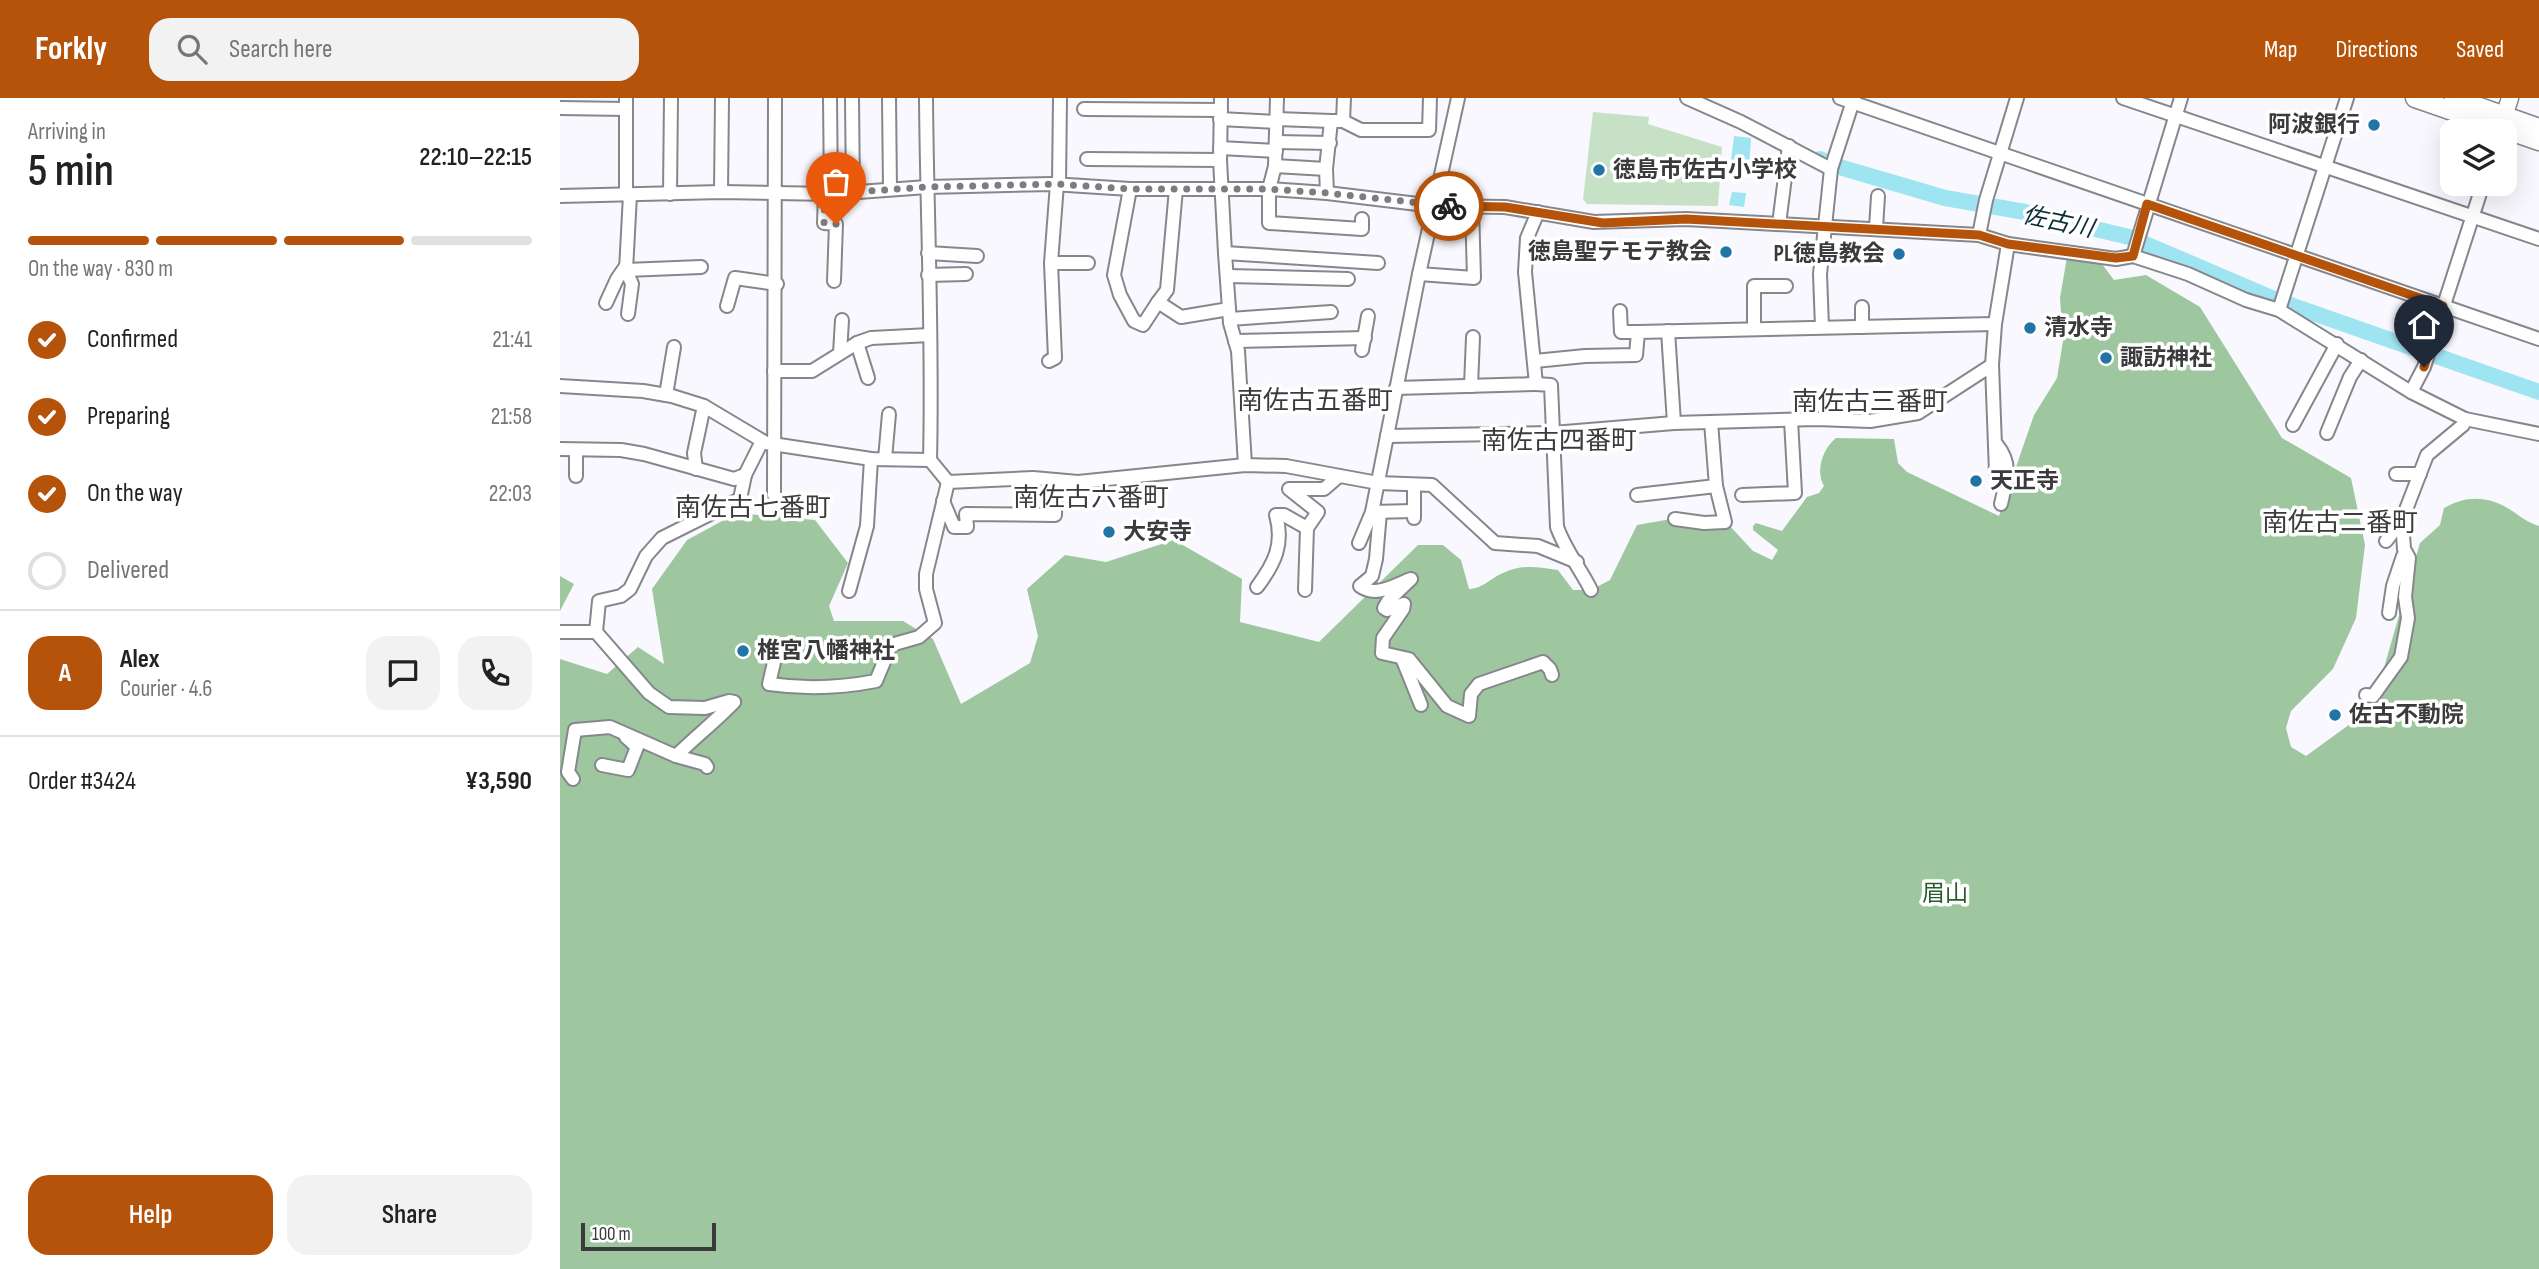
<!DOCTYPE html>
<html lang="en">
<head>
<meta charset="utf-8">
<style>
	:root { --surface:#fff; --page:#f2f2f2; --text:#222; --muted:#767676; --line:#e0e0e0; --accent:#b45309 }
	body { margin:0; font-family:"Sofia Sans Condensed","Noto Sans JP",sans-serif; background:var(--page); color:var(--text); height:100vh; display:flex; flex-direction:column; font-size:26px; white-space:nowrap }
	* { box-sizing:border-box; margin:0 }
	p { font-size:23px; color:var(--muted) }
	.icon { flex:none; width:38px; height:38px; fill:none; stroke:currentColor; stroke-width:2; stroke-linecap:round; stroke-linejoin:round }
	.map { position:relative; flex:1; overflow:hidden }
	.drawer { display:flex; flex-direction:column; background:var(--surface); width:560px }
	.drawer>* { flex:none }
	.tools { position:absolute; left:1880px; top:21px; display:grid; gap:14px }
	.tools a { display:grid; place-items:center; width:77px; height:77px; border-radius:14px; background:var(--surface); box-shadow:0 7px 28px #0002; font-size:35px }
	.scale { position:absolute; left:21px; bottom:18px; width:135px; box-sizing:border-box; padding-left:7px; border:4px solid #3b3b3e; border-top:0; font-size:19px; line-height:24px; white-space:nowrap; color:#3b3b3e; -webkit-text-stroke:5px #fff; paint-order:stroke }
	.pin { position:absolute; display:grid; place-items:center; width:60px; height:60px; color:#fff; margin:-72px -30px; border-radius:50% 50% 50% 0; rotate:-45deg; box-shadow:0 0 7px #0007 }
	.pin .icon { rotate:45deg }
	.courier { position:absolute; display:grid; place-items:center; width:70px; height:70px; margin:-35px; border:5px solid #b45309; border-radius:50%; background:#fff; color:#222; box-shadow:0 2px 9px #0007 }
	.headline em { font-style:normal; font-weight:600 }
	.headline div { display:flex; flex-direction:column-reverse }
	.headline { display:flex; align-items:center; justify-content:space-between; height:119px; padding:0 28px }
	h1 { font-size:46px; font-weight:600; line-height:52px }
	.bar { display:grid; grid-template-columns:repeat(4,1fr); gap:10px 7px; align-content:center; height:84px; padding:0 28px }
	.bar i { height:9px; border-radius:5px; background:var(--line) }
	.bar .current { background:var(--accent) }
	.bar p { grid-column:span 4 }
	.line { display:flex; align-items:center; gap:18px; padding:0 28px; border-top:2px solid var(--line) }
	.line div { flex:1 }
	.round { display:grid; place-items:center; flex:none; width:74px; height:74px; border-radius:21px; background:var(--page) }
	ol { padding:0 28px; list-style:none }
	li { display:flex; align-items:center; gap:21px; height:77px }
	li p { margin-inline-start:auto }
	li .icon { padding:7px; border-radius:50%; background:var(--accent); color:#fff; stroke-width:4 }
	li:last-child { color:var(--muted) }
	li i { width:38px; height:38px; border:4px solid var(--line); border-radius:50% }
	.primary-button { display:flex; gap:14px; margin-top:auto; padding:14px 28px }
	.primary-button a { flex:1; height:80px; border-radius:21px; background:var(--accent); color:#fff; font-size:28px; font-weight:600; line-height:80px; text-align:center }
	.primary-button a+a { background:var(--page); color:var(--text) }
	header { display:flex; align-items:center; gap:42px; box-sizing:border-box; height:98px; padding:0 35px; background:var(--accent); color:#fff }
	header strong { font-size:33px }
	nav { display:flex; gap:38px; margin-inline-start:auto; font-size:24px }
	.search { width:490px; height:63px; background:var(--page); display:flex; align-items:center; gap:18px; box-sizing:border-box; padding:0 24px; border-radius:21px; color:var(--muted); font-size:26px }
	main { display:flex; flex:1; min-height:0 }
	.map>svg:first-child { display:block }
	.green { fill:#c6e1c6 }
	.forest { fill:#9ec79f }
	.water { fill:#9fe4f1 }
	.lines { fill:none; stroke-linecap:round; stroke-linejoin:round }
	.river { stroke:#9fe4f1; stroke-width:16 }
	.minor-casing { stroke:#86868d; stroke-width:16 }
	.major-casing { stroke:#86868d; stroke-width:19 }
	.highway-casing { stroke:#86868d; stroke-width:21 }
	.minor { stroke:#fff; stroke-width:12 }
	.major { stroke:#fff; stroke-width:16 }
	.highway { stroke:#fff; stroke-width:18 }
	.done { stroke:#7d7d81; stroke-width:7; stroke-dasharray:0 12.6 }
	.route { stroke:#b45309; stroke-width:9 }
	.poi-dot { fill:#2174a5; stroke:#fff; stroke-width:2.5 }
	.labels { text-anchor:middle; dominant-baseline:central; stroke-width:7; stroke-linejoin:round; paint-order:stroke }
	.poi-label { font-size:23px; font-weight:bold; fill:#3b3b3e; stroke:#fff; text-anchor:start }
	.park-label { font-size:23px; fill:#265e2b; stroke:#fff }
	.water-label { font-size:24px; font-style:italic; fill:#0c2f35; stroke:#fff }
	.quarter-label { font-size:26px; fill:#3b3b3e; stroke:#fff }
</style>
</head>
<body>
<header>
<strong>Forkly</strong>
<div class="search"><svg class="icon" aria-label="search" viewBox="0 0 24 24"><circle cx="10" cy="10" r="6"/><path d="M15 15l6 6"/></svg>Search here</div>
<nav><a>Map</a><a>Directions</a><a>Saved</a></nav>
</header>
<main>
<section class="drawer">
<div class="headline"><div><h1>5 min</h1><p>Arriving in</p></div><em>22:10–22:15</em></div>
<div class="bar"><i class="current"></i><i class="current"></i><i class="current"></i><i></i><p>On the way · 830 m</p></div>
<ol>
<li><svg class="icon" aria-label="check" viewBox="0 0 24 24"><path d="M5 12l5 5 9-10"/></svg>Confirmed<p>21:41</p></li>
<li><svg class="icon" aria-label="check" viewBox="0 0 24 24"><path d="M5 12l5 5 9-10"/></svg>Preparing<p>21:58</p></li>
<li><svg class="icon" aria-label="check" viewBox="0 0 24 24"><path d="M5 12l5 5 9-10"/></svg>On the way<p>22:03</p></li>
<li><i></i>Delivered</li>
</ol>
<div class="line" style="height:126px"><b class="round" style="background:var(--accent);color:#fff">A</b><div><b>Alex</b><p>Courier · 4.6</p></div><a class="round"><svg class="icon" aria-label="chat" viewBox="0 0 24 24"><path d="M4 5h16v11H9l-5 4z"/></svg></a><a class="round"><svg class="icon" aria-label="phone" viewBox="0 0 24 24"><path d="M5 4h4l2 5-3 2q2 4 5 5l2-3 5 2v4C11 20 4 13 5 4z"/></svg></a></div>
<div class="line" style="height:91px"><div>Order #3424</div><b>¥3,590</b></div>
<div class="primary-button"><a>Help</a><a>Share</a></div>
</section>
<div class="map">
<svg width="1979" height="1171" viewBox="0 0 1979 1171">
	<rect width="100%" height="100%" fill="#f8f8fe"/>
	<!-- green -->
	<polygon class="green" points="1033,14 1089,19 1088,26 1162,49 1158,108 1027,106 1023,101"/>
	<!-- forest -->
	<g class="forest">
		<path d="M1507,159L1539,162L1554,182L1586,177L1640,209L1722,340L1791,380L1805,447L1796,520L1773,571L1731,613L1726,630L1731,649L1746,658L1819,605L1825,566L1860,445L1880,427L1884,410C1903,399 1923,397 1944,408C1957,415 1965,424 1979,428V1171H0V561L47,576L78,549L104,566L92,491L127,442L177,415L255,422L288,465L269,508L274,523H343L373,541L401,606L470,565L478,538L467,491L505,457L546,464L614,442L682,481L680,524L759,544L858,447H883L901,462L909,491C922,491 931,480 943,475C961,466 979,469 998,472L1013,492H1031L1050,482L1077,427L1111,421L1168,426L1193,453L1212,462L1218,452L1193,432V428L1196,425L1222,433L1247,399L1259,395L1264,388C1255,373 1263,350 1276,340L1334,341L1338,365L1347,374L1439,418L1474,317L1497,280L1503,243L1500,200Z"/>
		<polygon points="0,478 14,486 0,513"/>
	</g>
	<!-- water -->
	<g class="water">
		<polygon points="1174,38 1191,40 1189,72 1170,70"/>
		<polygon points="1172,94 1186,95 1184,109 1169,107"/>
	</g>
	<g class="lines">
		<!-- river -->
		<polyline class="river" points="1260,61 1276,68 1385,100 1465,114 1569,139 1719,203 1979,294"/>
		<defs>
			<g id="minor">
				<polyline points="270,0 271,96"/>
				<polyline points="292,0 293,95"/>
				<polyline points="329,0 330,91"/>
				<path d="M366,0C367,121 373,241 370,362"/>
				<polyline points="661,0 660,62 665,155 670,225 678,253 685,367"/>
				<polyline points="717,0 715,68 709,91 709,125 802,131 802,121"/>
				<polyline points="784,0 783,23 801,32 869,32 870,0"/>
				<polyline points="1127,0 1181,24 1271,71"/>
				<polyline points="1280,0 1979,241"/>
				<polyline points="1563,0 1979,141"/>
				<polyline points="0,10 66,11"/>
				<polyline points="524,11 661,12"/>
				<polyline points="660,21 717,24"/>
				<polyline points="717,21 771,23"/>
				<polyline points="716,44 770,45"/>
				<polyline points="660,50 716,53"/>
				<polyline points="527,61 660,62"/>
				<polyline points="715,68 766,71"/>
				<polyline points="499,86 500,0"/>
				<polyline points="570,91 554,177 560,197 574,223 583,227 598,204"/>
				<polyline points="616,91 607,192 598,204 621,219 669,211"/>
				<polyline points="161,94 162,0"/>
				<polyline points="767,95 766,71 771,23 783,23"/>
				<polyline points="110,96 111,0"/>
				<polyline points="265,96 264,125 276,126 274,183"/>
				<polyline points="66,97 66,0"/>
				<polyline points="70,97 66,172 141,169"/>
				<polyline points="0,98 161,94 271,96 367,89 492,86 570,91 709,91 767,95 874,108 945,109 1034,124 1126,121 1419,137 1448,146 1556,161 1573,158 1628,176 1686,202 1719,212 1851,294 1905,321 1979,336"/>
				<polyline points="1219,126 1229,48"/>
				<polyline points="1316,130 1318,98"/>
				<polyline points="1419,137 1426,102 1457,0"/>
				<polyline points="368,155 417,158"/>
				<polyline points="665,155 818,165"/>
				<polyline points="1573,158 1621,0"/>
				<polyline points="491,165 528,165"/>
				<polyline points="66,172 72,186 68,216"/>
				<polyline points="859,176 914,180 912,109"/>
				<polyline points="368,177 406,176"/>
				<polyline points="667,178 788,181"/>
				<polyline points="46,205 57,181 66,168"/>
				<polyline points="167,208 175,180 217,186"/>
				<polyline points="1302,209 1302,229"/>
				<polyline points="1719,212 1787,0"/>
				<polyline points="1060,213 1061,234 1078,234"/>
				<polyline points="670,221 771,214"/>
				<polyline points="1262,229 1260,176 1271,71 1294,0"/>
				<polyline points="1194,231 1194,188 1226,188"/>
				<polyline points="1108,233 1114,325"/>
				<polyline points="675,243 805,240"/>
				<polyline points="297,245 308,280"/>
				<polyline points="802,252 808,218"/>
				<polyline points="280,255 282,222"/>
				<polyline points="489,263 495,260 491,165 497,86"/>
				<polyline points="975,263 1025,258 1076,257 1078,234 1435,226"/>
				<polyline points="1432,267 1436,375"/>
				<polyline points="214,273 252,273 297,245 311,240 370,237"/>
				<path d="M976,286L991,287L997,429C1005,452 1020,470 1031,492"/>
				<polyline points="0,288 83,293 112,298 144,308 206,345 311,361 370,362 388,384 473,380 518,384 685,367 726,368 818,385 872,387 935,445 978,448 1017,464"/>
				<polyline points="911,288 913,239"/>
				<polyline points="836,290 976,286 965,174 967,140 978,114"/>
				<polyline points="1851,294 1864,269 1923,86"/>
				<polyline points="106,297 114,249"/>
				<polyline points="1733,327 1777,246"/>
				<polyline points="1767,335 1790,279 1801,262"/>
				<polyline points="827,338 993,335 1114,325 1257,321 1310,323 1358,315 1432,267 1435,226 1448,146"/>
				<path d="M1437,347C1453,367 1446,383 1441,406"/>
				<polyline points="0,351 61,352 84,356 174,381 185,377"/>
				<polyline points="325,361 329,316"/>
				<polyline points="136,371 134,355 144,308"/>
				<polyline points="1836,376 1860,376"/>
				<polyline points="16,378 16,352"/>
				<polyline points="214,397 215,0"/>
				<polyline points="1077,397 1156,388"/>
				<polyline points="1182,397 1235,395 1231,322"/>
				<polyline points="383,403 394,429 407,429 406,416 495,417 496,382"/>
				<polyline points="854,413 812,414 859,176 898,0"/>
				<path d="M820,414L816,461L812,478L800,488C816,500 834,487 851,481L828,503L824,510L827,512L844,506L843,511L823,540L822,555L849,561L887,608L909,618L911,596L919,586L983,564L990,571L992,577"/>
				<polyline points="854,420 854,387"/>
				<polyline points="1115,421 1144,425 1165,424 1156,388 1151,324"/>
				<polyline points="747,430 758,414 729,391 764,391 779,378"/>
				<polyline points="1826,443 1842,422 1867,357 1903,327 1905,321"/>
				<polyline points="799,445 812,414"/>
				<path d="M697,489C715,465 724,446 716,417H724L747,430L745,492"/>
				<polyline points="289,493 307,428 311,361"/>
				<polyline points="1829,515 1833,488 1843,458"/>
				<polyline points="0,534 36,534"/>
				<path d="M227,556L215,560L209,586C244,591 280,590 316,583L331,547L359,539L375,525L366,491V476L388,384"/>
				<polyline points="842,560 861,607"/>
				<polyline points="1806,597 1813,598 1841,559 1848,520 1845,499 1849,460 1844,451 1842,422"/>
				<polyline points="174,604 169,603 145,610 109,609 89,595 36,534 39,503 61,498 70,491 86,458 102,440 180,401 185,377 202,343"/>
				<polyline points="116,658 145,666 147,669"/>
				<polyline points="42,667 68,672 77,649 66,639"/>
				<path d="M13,681L8,674L15,632L50,629L116,658C135,639 156,623 174,604"/>
			</g>
			<polyline id="major" points="1941,28 1950,0"/>
			<g id="highway">
				<polyline points="1855,0 1979,43"/>
				<polyline points="1894,0 1979,30"/>
			</g>
		</defs>
		<!-- minor casing -->
		<use href="#minor" class="minor-casing"/>
		<!-- major casing -->
		<use href="#major" class="major-casing"/>
		<!-- highway casing -->
		<use href="#highway" class="highway-casing"/>
		<!-- minor -->
		<use href="#minor" class="minor"/>
		<!-- major -->
		<use href="#major" class="major"/>
		<!-- highway -->
		<use href="#highway" class="highway"/>
	</g>
	<g class="lines">
		<!-- done -->
		<polyline class="done" points="276,126 264,125 265,96 367,89 497,86 570,91 709,91 767,95 889,108"/>
		<!-- route -->
		<polyline class="route" points="889,108 945,109 1043,125 1126,121 1419,137 1448,146 1556,160 1573,158 1587,106 1883,208 1864,269"/>
	</g>
	<!-- markers -->
	<g class="poi-dot">
		<circle cx="1814" cy="27" r="7"/>
		<circle cx="1039" cy="72" r="7"/>
		<circle cx="1166" cy="154" r="7"/>
		<circle cx="1339" cy="156" r="7"/>
		<circle cx="1470" cy="230" r="7"/>
		<circle cx="1546" cy="260" r="7"/>
		<circle cx="1416" cy="383" r="7"/>
		<circle cx="549" cy="434" r="7"/>
		<circle cx="183" cy="553" r="7"/>
		<circle cx="1775" cy="617" r="7"/>
	</g>
	<g class="labels">
		<!-- poi labels -->
		<g class="poi-label">
			<text x="1800" y="27" text-anchor="end">阿波銀行</text>
			<text x="1053" y="72">徳島市佐古小学校</text>
			<text x="1152" y="154" text-anchor="end">徳島聖テモテ教会</text>
			<text x="1325" y="156" text-anchor="end">PL徳島教会</text>
			<text x="1484" y="230">清水寺</text>
			<text x="1560" y="260">諏訪神社</text>
			<text x="1430" y="383">天正寺</text>
			<text x="563" y="434">大安寺</text>
			<text x="197" y="553">椎宮八幡神社</text>
			<text x="1789" y="617">佐古不動院</text>
		</g>
		<!-- park labels -->
		<g class="park-label">
			<text x="1385" y="796">眉山</text>
		</g>
		<!-- water labels -->
		<g class="water-label">
			<text transform="translate(1498 124) rotate(12)">佐古川</text>
		</g>
		<!-- quarter labels -->
		<g class="quarter-label">
			<text x="755" y="303">南佐古五番町</text>
			<text x="1310" y="304">南佐古三番町</text>
			<text x="999" y="343">南佐古四番町</text>
			<text x="531" y="400">南佐古六番町</text>
			<text x="193" y="410">南佐古七番町</text>
			<text x="1780" y="425">南佐古二番町</text>
		</g>
	</g>
</svg>
<div class="tools">
<a><svg class="icon" aria-label="layers" viewBox="0 0 24 24"><path d="M12 4l9 5-9 5-9-5zM3 14l9 5 9-5"/></svg></a>
</div>
<div class="scale">100 m</div>
<div class="pin" style="left:276px;top:126px;background:#ea580c"><svg class="icon" aria-label="bag" viewBox="0 0 24 24"><path d="M5 8h14l-1 12H6zM9 8a3 3 0 0 1 6 0"/></svg></div>
<div class="pin" style="left:1864px;top:269px;background:#1f2937"><svg class="icon" aria-label="home" viewBox="0 0 24 24"><path d="M3 11l9-7 9 7M6 9v11h12V9"/></svg></div>
<div class="courier" style="left:889px;top:108px"><svg class="icon" aria-label="bike" viewBox="0 0 24 24"><circle cx="6" cy="16" r="4"/><circle cx="18" cy="16" r="4"/><path d="M6 16l4-8h5l3 8M10 8l3 8H6M13 5h3"/></svg></div>
</div>
</main>
</body>
</html>
